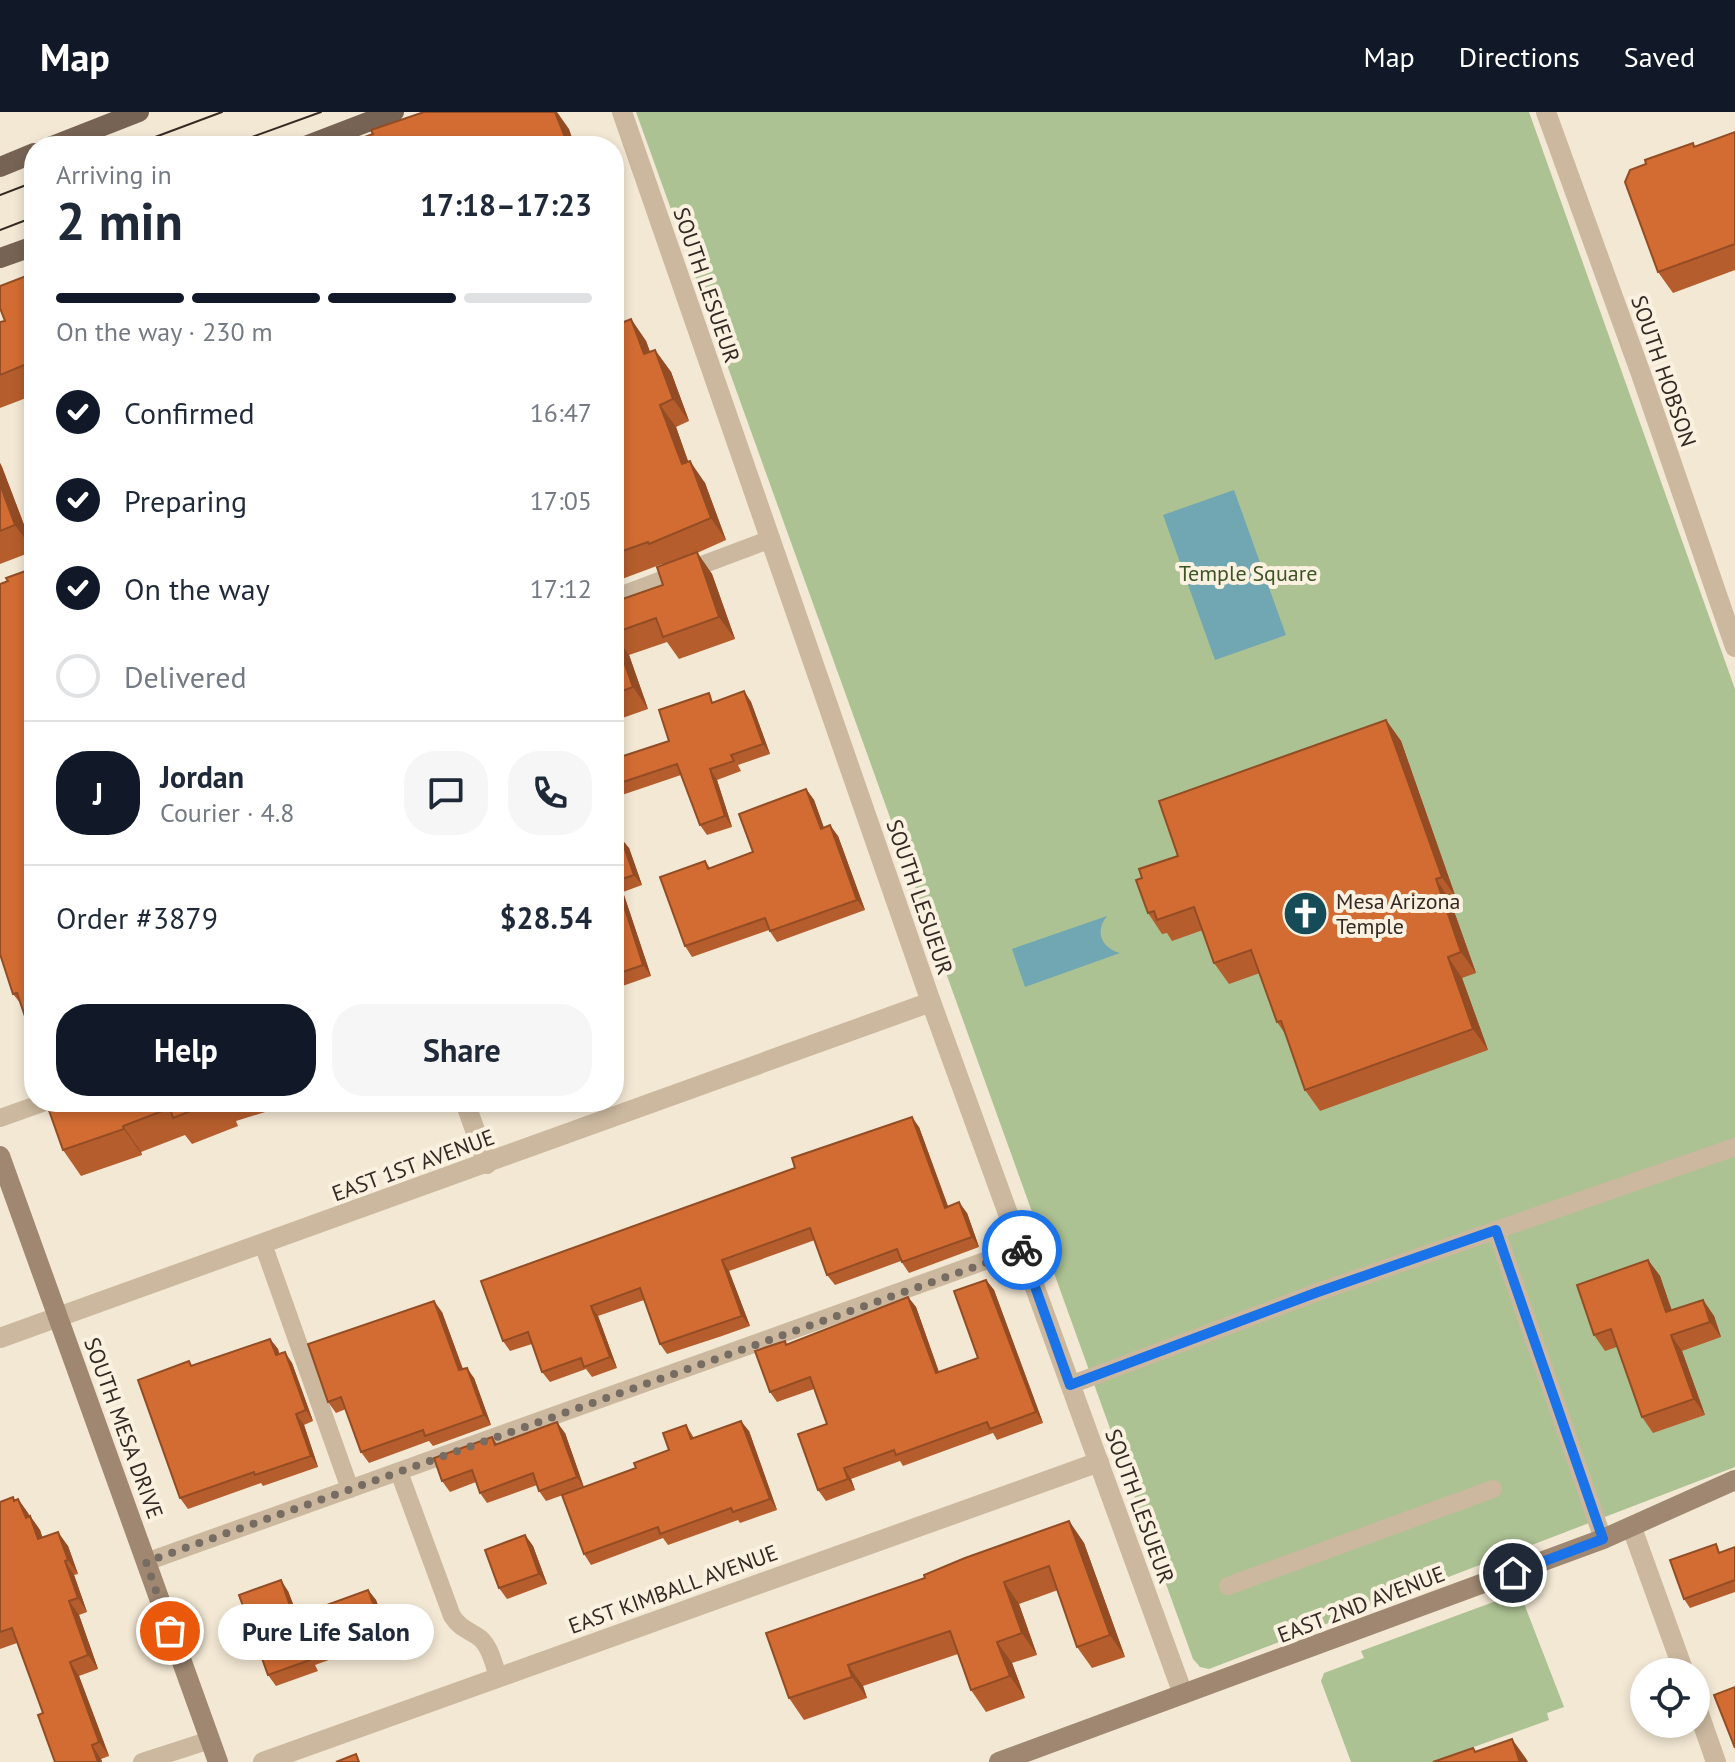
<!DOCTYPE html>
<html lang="en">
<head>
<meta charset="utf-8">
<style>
	:root { --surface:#fff; --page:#f6f6f7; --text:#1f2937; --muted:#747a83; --line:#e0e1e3; --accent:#111827 }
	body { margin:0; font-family:"PT Sans",sans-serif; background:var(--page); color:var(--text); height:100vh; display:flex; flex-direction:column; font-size:30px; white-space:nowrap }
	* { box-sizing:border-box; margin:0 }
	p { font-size:26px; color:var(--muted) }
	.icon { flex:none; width:44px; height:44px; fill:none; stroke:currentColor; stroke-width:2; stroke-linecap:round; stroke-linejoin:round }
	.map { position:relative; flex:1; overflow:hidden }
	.sheet { position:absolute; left:24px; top:24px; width:600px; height:976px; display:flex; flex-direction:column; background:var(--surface); border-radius:32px; box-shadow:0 4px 12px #0003 }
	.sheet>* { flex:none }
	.fabs { position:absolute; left:1630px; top:1546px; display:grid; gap:16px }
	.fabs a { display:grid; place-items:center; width:80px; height:80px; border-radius:50%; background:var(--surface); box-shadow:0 4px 12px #0003; font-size:40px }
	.pin { position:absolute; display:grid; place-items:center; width:68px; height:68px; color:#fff; margin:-34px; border:4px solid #fff; border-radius:50%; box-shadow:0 2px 8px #0007 }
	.courier { position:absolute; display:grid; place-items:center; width:80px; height:80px; margin:-40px; border:6px solid #1a73e8; border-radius:50%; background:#fff; color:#222; box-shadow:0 2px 10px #0007 }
	.bubble { position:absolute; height:56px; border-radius:28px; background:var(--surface); box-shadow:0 4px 12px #0003; font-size:26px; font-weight:700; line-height:56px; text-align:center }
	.head em { font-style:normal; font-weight:700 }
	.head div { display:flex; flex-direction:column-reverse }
	.head { display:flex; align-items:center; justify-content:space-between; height:136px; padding:0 32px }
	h1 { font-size:52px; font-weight:700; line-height:60px }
	.bar { display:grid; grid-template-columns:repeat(4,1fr); gap:12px 8px; align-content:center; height:96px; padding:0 32px }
	.bar i { height:10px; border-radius:6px; background:var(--line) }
	.bar .on { background:var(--accent) }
	.bar p { grid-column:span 4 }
	.line { display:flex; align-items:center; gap:20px; padding:0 32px; border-top:2px solid var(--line) }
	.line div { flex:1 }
	.round { display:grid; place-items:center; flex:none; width:84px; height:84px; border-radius:32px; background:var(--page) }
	ol { padding:0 32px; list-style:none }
	li { display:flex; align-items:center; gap:24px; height:88px }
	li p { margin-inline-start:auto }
	li .icon { padding:8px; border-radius:50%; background:var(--accent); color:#fff; stroke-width:4 }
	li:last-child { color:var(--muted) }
	li i { width:44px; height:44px; border:4px solid var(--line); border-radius:50% }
	.cta { display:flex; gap:16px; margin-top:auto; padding:16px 32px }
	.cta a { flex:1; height:92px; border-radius:32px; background:var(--accent); color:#fff; font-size:32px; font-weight:700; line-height:92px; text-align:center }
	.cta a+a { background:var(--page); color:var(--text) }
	header { display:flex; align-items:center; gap:48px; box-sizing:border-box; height:112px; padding:0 40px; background:var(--accent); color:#fff }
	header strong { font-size:38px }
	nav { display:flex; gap:44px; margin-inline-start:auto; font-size:28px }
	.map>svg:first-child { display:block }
	.green { fill:#adc293 }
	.water { fill:#70a7b2 }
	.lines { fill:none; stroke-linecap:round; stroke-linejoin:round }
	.lane { stroke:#cbb89f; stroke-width:18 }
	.street { stroke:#cbb89f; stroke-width:20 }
	.secondary { stroke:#9f8771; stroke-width:20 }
	.primary { stroke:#776353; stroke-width:20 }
	.tram { stroke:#342a23; stroke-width:2 }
	.wall { fill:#b55d2c }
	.shaded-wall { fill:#934c24 }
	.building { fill:#d26c33; stroke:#934c24; stroke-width:2 }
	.done { stroke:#776c61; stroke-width:8; stroke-dasharray:0 14.4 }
	.route { stroke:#1a73e8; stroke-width:10 }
	.labels { text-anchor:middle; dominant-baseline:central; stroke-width:8; stroke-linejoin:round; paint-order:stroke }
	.street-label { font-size:22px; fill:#342a23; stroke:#faf1e0 }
	.park-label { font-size:22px; fill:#3d5425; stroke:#faf1e0 }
	.poi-label { font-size:22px; fill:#342a23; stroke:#faf1e0; text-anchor:start }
</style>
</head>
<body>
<header>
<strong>Map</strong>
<nav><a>Map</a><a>Directions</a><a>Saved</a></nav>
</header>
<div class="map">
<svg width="1735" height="1650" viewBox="0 0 1735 1650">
	<rect width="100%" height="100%" fill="#f3e8d4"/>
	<!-- green -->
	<g class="green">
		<polygon points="636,0 1529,0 1735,577 1735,1355 1209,1557 1200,1555 1193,1547"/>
		<polygon points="1515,1482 1523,1489 1564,1595 1547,1601 1549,1608 1432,1650 1351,1650 1321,1569 1324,1561 1364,1546 1361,1539"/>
	</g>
	<!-- water -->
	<g class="water">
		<polygon points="1234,378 1286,523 1215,548 1163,403"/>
		<path d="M1107,804C1094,820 1102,836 1120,841L1025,875L1012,837Z"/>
	</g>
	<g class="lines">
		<!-- lane -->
		<g class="lane">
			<polyline points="614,486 771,427"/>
			<polyline points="0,1006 45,990"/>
			<polyline points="1496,1118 1603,1427"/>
			<polyline points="263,1132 350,1377"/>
			<polyline points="1070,1273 1318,1180 1735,1035"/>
			<path d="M399,1360L452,1504C460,1516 466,1517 477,1524C490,1532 493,1551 498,1564"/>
			<polyline points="146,1450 1021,1136"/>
			<polyline points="1228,1474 1493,1377"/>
			<polyline points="142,1650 210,1628"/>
		</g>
		<!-- street -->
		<g class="street">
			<polyline points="622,0 931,890 1183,1582"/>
			<polyline points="1546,0 1641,262 1735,535"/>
			<polyline points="465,990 487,1052"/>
			<polyline points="0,1226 931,890"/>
			<polyline points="1632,1416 1684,1560"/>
			<polyline points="1696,1593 1716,1650"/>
			<polyline points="263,1650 1099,1350"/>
		</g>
		<!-- secondary -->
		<g class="secondary">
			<polyline points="0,1044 218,1650"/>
			<polyline points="999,1650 1603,1427 1735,1368"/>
		</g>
		<!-- primary -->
		<g class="primary">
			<polyline points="52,34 139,0"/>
			<polyline points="305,34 394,0"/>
			<polyline points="0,55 34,41"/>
			<polyline points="0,146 34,134"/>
		</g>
		<!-- tram -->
		<g class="tram">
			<polyline points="131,34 222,0"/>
			<polyline points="227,34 321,0"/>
			<polyline points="0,83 34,70"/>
			<polyline points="0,118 34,105"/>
		</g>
	</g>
	<!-- wall -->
	<g class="wall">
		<polygon points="1735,20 1735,158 1673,181 1658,160 1646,52 1693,31 1695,35"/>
		<polygon points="34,153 34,283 0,296 0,210 5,209"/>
		<polygon points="631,207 646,229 650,240 655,238 671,260 689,309 676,315 688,350 705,371 726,428 697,441 712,462 735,527 679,547 667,530 629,543 648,597 614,609 614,490 663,473 662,452 614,470 614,214"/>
		<polygon points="0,351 2,355 34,439 0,452"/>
		<polygon points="34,456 34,925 30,919 21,892 13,882 8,469"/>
		<polygon points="744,579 751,590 770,642 738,653 741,659 717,668 732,715 707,723 700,713 681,663 619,684 614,676 614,647 669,629 715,590"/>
		<polygon points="1386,608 1401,629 1456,786 1450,788 1476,861 1462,866 1488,938 1320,999 1305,978 1286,923 1277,910 1260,861 1229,872 1214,851 1203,818 1172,829 1167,821 1162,822 1148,801 1142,766 1178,744"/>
		<polygon points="806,677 814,688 824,716 838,724 865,798 777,830 769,818 692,845 685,834 705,749 710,756 753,740"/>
		<polygon points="614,728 629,736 642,773 623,780 651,864 614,877"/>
		<polygon points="46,990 276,990 278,996 236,1009 238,1014 192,1032 185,1023 141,1040 142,1043 81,1064 63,1038"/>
		<polygon points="919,1015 948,1094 967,1101 979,1135 909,1161 901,1149 835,1173 827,1163 815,1128 729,1159 750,1214 722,1224 667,1242 660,1232 644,1188 598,1204 617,1256 592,1265 586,1257 550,1270 542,1260 532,1232 510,1239 503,1229"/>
		<polygon points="1648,1148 1660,1164 1671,1199 1703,1188 1714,1204 1721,1225 1682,1239 1705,1303 1653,1321 1642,1305 1617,1235 1605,1239 1594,1223"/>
		<polygon points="986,1168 994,1178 1043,1311 997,1328 993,1321 903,1354 900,1349 851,1367 855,1378 826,1389 818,1378 827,1312 814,1277 777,1290 770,1280 787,1232 908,1185 916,1195 939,1260 978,1246"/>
		<polygon points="442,1200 463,1257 474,1266 491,1313 433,1334 429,1329 369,1351 361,1340 346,1297 336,1301 328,1290"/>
		<polygon points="270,1227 278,1237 279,1242 292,1251 313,1309 304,1313 318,1355 263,1374 261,1371 188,1397 180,1386 192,1254"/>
		<polygon points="686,1313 694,1326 749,1319 777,1398 740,1411 738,1408 668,1433 663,1426 591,1453 584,1442 563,1383 546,1389 539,1379 537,1373 487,1391 480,1381 476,1370 450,1380 442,1369 492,1325 497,1332 565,1321 584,1375 636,1356 669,1338"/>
		<polygon points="18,1387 40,1418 42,1426 68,1434 78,1462 74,1463 87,1500 79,1503 98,1557 79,1564 109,1644 101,1647 102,1650 55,1650 43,1601 17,1531 0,1537 0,1389"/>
		<polygon points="1069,1409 1084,1431 1125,1545 1092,1556 1077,1535 1058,1478 1019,1492 1037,1543 1012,1551 1025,1586 986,1600 971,1578 958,1542 863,1574 867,1586 804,1608 789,1586 925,1466"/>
		<polygon points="525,1423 533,1434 547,1472 507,1487 499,1476"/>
		<polygon points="1735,1435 1735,1480 1690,1496 1684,1487 1721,1440"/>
		<polygon points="368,1478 376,1488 390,1526 315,1553 318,1559 276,1574 268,1563 288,1479 297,1503"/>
	</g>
	<!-- shaded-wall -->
	<g class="shaded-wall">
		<polygon points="555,0 557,0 569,17 575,34 570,34 566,28"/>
		<polygon points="631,207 646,229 659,264 644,242"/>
		<polygon points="655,238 671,260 689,309 673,287"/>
		<polygon points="660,293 676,315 697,374 682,352"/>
		<polygon points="690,349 705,371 726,428 711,406"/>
		<polygon points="0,351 2,355 34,439 15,413 0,372"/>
		<polygon points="697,440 712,462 735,527 719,505"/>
		<polygon points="614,521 629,543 648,597 633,575"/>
		<polygon points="744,579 751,590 770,642 763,632"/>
		<polygon points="1386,608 1401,629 1456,786 1442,765"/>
		<polygon points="710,657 717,668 732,715 725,704"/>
		<polygon points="806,677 814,688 828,727 821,717"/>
		<polygon points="830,713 838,724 865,798 857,788"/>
		<polygon points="621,726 629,736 642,773 634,763"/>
		<polygon points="1436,767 1450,788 1476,861 1461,840"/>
		<polygon points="616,769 623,780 651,864 643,853"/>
		<polygon points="1448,845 1462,866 1488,938 1473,917"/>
		<polygon points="912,1005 919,1015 952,1106 945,1096"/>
		<polygon points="123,1014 141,1040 142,1043 124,1017"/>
		<polygon points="959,1090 967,1101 979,1135 972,1125"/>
		<polygon points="722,1148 729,1159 750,1214 742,1204"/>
		<polygon points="1648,1148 1660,1164 1678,1216 1666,1200"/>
		<polygon points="986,1168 994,1178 1043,1311 1036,1300"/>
		<polygon points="908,1185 916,1195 943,1272 936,1261"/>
		<polygon points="1703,1188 1714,1204 1721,1225 1710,1210"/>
		<polygon points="434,1189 442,1200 467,1269 459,1258"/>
		<polygon points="591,1194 598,1204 617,1256 610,1245"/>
		<polygon points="1671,1223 1682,1239 1705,1303 1694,1287"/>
		<polygon points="270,1227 278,1237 283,1254 276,1243"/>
		<polygon points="285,1240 292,1251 313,1309 306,1298"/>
		<polygon points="467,1256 474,1266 491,1313 484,1303"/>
		<polygon points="296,1302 304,1313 318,1355 311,1344"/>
		<polygon points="741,1309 749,1319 777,1398 770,1387"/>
		<polygon points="557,1310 565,1321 584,1376 577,1365"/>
		<polygon points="844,1356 851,1367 855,1378 848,1367"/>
		<polygon points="18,1387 28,1401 36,1420 26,1406"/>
		<polygon points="30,1404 40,1418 48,1441 38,1427"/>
		<polygon points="1069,1409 1084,1431 1125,1545 1110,1523"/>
		<polygon points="58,1420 68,1434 78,1462 68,1448"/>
		<polygon points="525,1423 533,1434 547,1472 539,1462"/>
		<polygon points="65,1449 74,1463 87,1500 78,1486"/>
		<polygon points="281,1468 288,1479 302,1515 294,1505"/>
		<polygon points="1004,1470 1019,1492 1037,1543 1022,1521"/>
		<polygon points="368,1478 376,1488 390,1526 382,1515"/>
		<polygon points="69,1489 79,1503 98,1557 88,1543"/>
		<polygon points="997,1530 1012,1551 1025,1586 1010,1564"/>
		<polygon points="70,1550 79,1564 109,1644 99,1630"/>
		<polygon points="848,1553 863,1574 867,1586 852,1565"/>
		<polygon points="1512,1627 1527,1648 1528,1650 1520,1650"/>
		<polygon points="92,1633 101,1647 102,1650 98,1650"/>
	</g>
	<!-- building -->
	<g class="building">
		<polygon points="424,0 555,0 566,28 563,29 565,34 340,34 373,22 371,18"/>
		<polygon points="1735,20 1735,132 1658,160 1625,70 1630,58 1646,52 1645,48 1693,31 1694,35"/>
		<polygon points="34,153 34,249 0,263 0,210 5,209 0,196 0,174 29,163 26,156"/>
		<polygon points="631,207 644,242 655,238 673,287 660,293 682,352 690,349 711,406 649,432 648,430 614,442 614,214"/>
		<polygon points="0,372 15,413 0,419"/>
		<polygon points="697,440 719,505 663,525 656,506 614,521 614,490 663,473 657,455"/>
		<polygon points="34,456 34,918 30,919 17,881 13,882 0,842 0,472 8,469 6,466"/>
		<polygon points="614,522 633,575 614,582"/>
		<polygon points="744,579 763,632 731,643 734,649 710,657 725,704 700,713 677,652 614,673 614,647 669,629 659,598 709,581 712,591"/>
		<polygon points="1386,608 1442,765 1436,767 1461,840 1448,845 1473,917 1305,978 1281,909 1277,910 1251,838 1214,851 1194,795 1157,808 1154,799 1148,801 1136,768 1142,766 1139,757 1178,744 1159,689"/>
		<polygon points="806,677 821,717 830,713 857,788 770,819 765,806 685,834 660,765 705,749 708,757 753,740 739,702"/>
		<polygon points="621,726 634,763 616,769 643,853 614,863 614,728"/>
		<polygon points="46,990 214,990 173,1006 170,996 123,1014 124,1017 63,1038"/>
		<polygon points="912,1005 945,1096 959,1090 972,1125 902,1150 897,1137 827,1163 810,1116 722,1148 742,1204 660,1232 640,1176 591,1194 610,1245 584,1255 581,1246 542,1260 528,1220 503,1229 481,1169 795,1056 792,1046"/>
		<polygon points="1648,1148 1666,1200 1703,1188 1710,1210 1671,1223 1694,1287 1642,1305 1611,1217 1594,1223 1577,1173"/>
		<polygon points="986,1168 1036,1300 990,1317 987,1310 896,1343 894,1338 844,1356 848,1367 818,1378 798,1322 827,1312 810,1265 770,1280 755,1239 785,1229 786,1233 908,1185 936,1261 978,1246 954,1179"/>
		<polygon points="434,1189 459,1258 467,1256 484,1303 425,1324 423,1318 361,1340 341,1285 328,1290 308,1232"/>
		<polygon points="270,1227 276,1243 285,1240 306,1298 296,1302 311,1344 255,1363 254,1360 180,1386 138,1268 189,1249 191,1254"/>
		<polygon points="741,1309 770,1387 733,1400 731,1396 660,1422 658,1415 584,1442 562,1383 636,1356 634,1351 669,1338 663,1321 686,1313 691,1327"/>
		<polygon points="557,1310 577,1365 539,1379 533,1361 480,1381 472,1358 442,1369 434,1346 492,1325 495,1333"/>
		<polygon points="13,1385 14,1389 18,1387 26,1406 30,1404 38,1427 58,1420 68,1448 65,1449 78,1486 69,1489 88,1543 70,1550 99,1630 92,1633 98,1650 55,1650 38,1603 43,1601 12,1516 0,1520 0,1390"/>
		<polygon points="1069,1409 1110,1523 1077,1535 1049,1454 1004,1470 1022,1521 997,1530 1010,1564 971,1578 950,1519 848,1553 852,1565 789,1586 766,1521 925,1466 924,1463 965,1446"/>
		<polygon points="525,1423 539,1462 499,1476 485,1438"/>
		<polygon points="1716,1432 1719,1441 1735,1435 1735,1468 1684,1487 1670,1448"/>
		<polygon points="281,1468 294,1505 368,1478 382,1515 308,1542 310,1548 268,1563 239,1483"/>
		<polygon points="1735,1575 1735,1636 1714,1583"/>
		<polygon points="1512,1627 1520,1650 1433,1650 1473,1636 1475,1640"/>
		<polygon points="356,1642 359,1650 336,1650"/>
	</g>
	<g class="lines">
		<!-- done -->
		<polyline class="done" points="170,1519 146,1450 1022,1138"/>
		<!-- route -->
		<polyline class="route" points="1022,1138 1070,1273 1318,1180 1496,1118 1603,1427 1513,1461"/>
	</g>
	<!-- icons -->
	<defs>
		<symbol id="church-disc" viewBox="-11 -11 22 22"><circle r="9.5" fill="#164c58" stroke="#faf1e0"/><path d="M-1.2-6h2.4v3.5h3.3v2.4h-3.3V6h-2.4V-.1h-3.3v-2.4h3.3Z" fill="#fff"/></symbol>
	</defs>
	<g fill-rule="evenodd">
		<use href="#church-disc" x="1280" y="776" width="51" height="51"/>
	</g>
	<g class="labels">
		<!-- street labels -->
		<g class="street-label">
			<text transform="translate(707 173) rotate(71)">SOUTH LESUEUR</text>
			<text transform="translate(1664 259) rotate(71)">SOUTH HOBSON</text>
			<text transform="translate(920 785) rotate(71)">SOUTH LESUEUR</text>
			<text transform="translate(413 1053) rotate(-20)">EAST 1ST AVENUE</text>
			<text transform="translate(124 1316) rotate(70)">SOUTH MESA DRIVE</text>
			<text transform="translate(1140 1394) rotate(70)">SOUTH LESUEUR</text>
			<text transform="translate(673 1477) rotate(-20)">EAST KIMBALL AVENUE</text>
			<text transform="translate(1361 1492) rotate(-21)">EAST 2ND AVENUE</text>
		</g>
		<!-- park labels -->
		<g class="park-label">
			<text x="1248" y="461">Temple Square</text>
		</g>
		<!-- poi labels -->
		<g class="poi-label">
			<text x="1336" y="789">Mesa Arizona<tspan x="1336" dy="25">Temple</tspan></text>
		</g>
	</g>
</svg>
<div class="fabs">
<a><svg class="icon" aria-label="locate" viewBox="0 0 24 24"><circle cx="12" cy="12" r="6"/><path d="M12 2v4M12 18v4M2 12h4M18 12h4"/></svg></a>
</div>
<div class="pin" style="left:170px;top:1519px;background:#ea580c"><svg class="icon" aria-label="bag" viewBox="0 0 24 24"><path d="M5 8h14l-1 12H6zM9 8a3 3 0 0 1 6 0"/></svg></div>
<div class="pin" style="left:1513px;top:1461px;background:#1f2937"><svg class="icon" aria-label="home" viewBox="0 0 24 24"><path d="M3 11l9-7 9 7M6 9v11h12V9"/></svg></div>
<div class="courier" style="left:1022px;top:1138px"><svg class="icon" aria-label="bike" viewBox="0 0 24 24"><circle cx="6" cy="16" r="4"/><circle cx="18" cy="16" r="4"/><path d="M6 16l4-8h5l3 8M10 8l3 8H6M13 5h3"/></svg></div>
<div class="bubble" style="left:218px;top:1492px;width:216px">Pure Life Salon</div>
<section class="sheet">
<div class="head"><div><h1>2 min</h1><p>Arriving in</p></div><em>17:18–17:23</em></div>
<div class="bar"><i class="on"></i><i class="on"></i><i class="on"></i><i></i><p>On the way · 230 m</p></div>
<ol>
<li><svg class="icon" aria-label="check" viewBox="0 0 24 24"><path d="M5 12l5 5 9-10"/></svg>Confirmed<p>16:47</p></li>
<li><svg class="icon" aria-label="check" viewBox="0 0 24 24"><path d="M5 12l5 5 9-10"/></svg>Preparing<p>17:05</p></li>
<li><svg class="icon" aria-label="check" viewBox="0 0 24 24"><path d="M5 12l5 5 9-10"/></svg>On the way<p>17:12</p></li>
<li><i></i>Delivered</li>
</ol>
<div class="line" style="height:144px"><b class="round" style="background:var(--accent);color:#fff">J</b><div><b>Jordan</b><p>Courier · 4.8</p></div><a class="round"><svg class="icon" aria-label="chat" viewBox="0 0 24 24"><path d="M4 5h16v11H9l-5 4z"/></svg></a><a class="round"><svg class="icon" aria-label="phone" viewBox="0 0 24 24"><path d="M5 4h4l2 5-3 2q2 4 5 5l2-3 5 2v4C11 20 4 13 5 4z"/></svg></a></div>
<div class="line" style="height:104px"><div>Order #3879</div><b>$28.54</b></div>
<div class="cta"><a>Help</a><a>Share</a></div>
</section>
</div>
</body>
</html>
